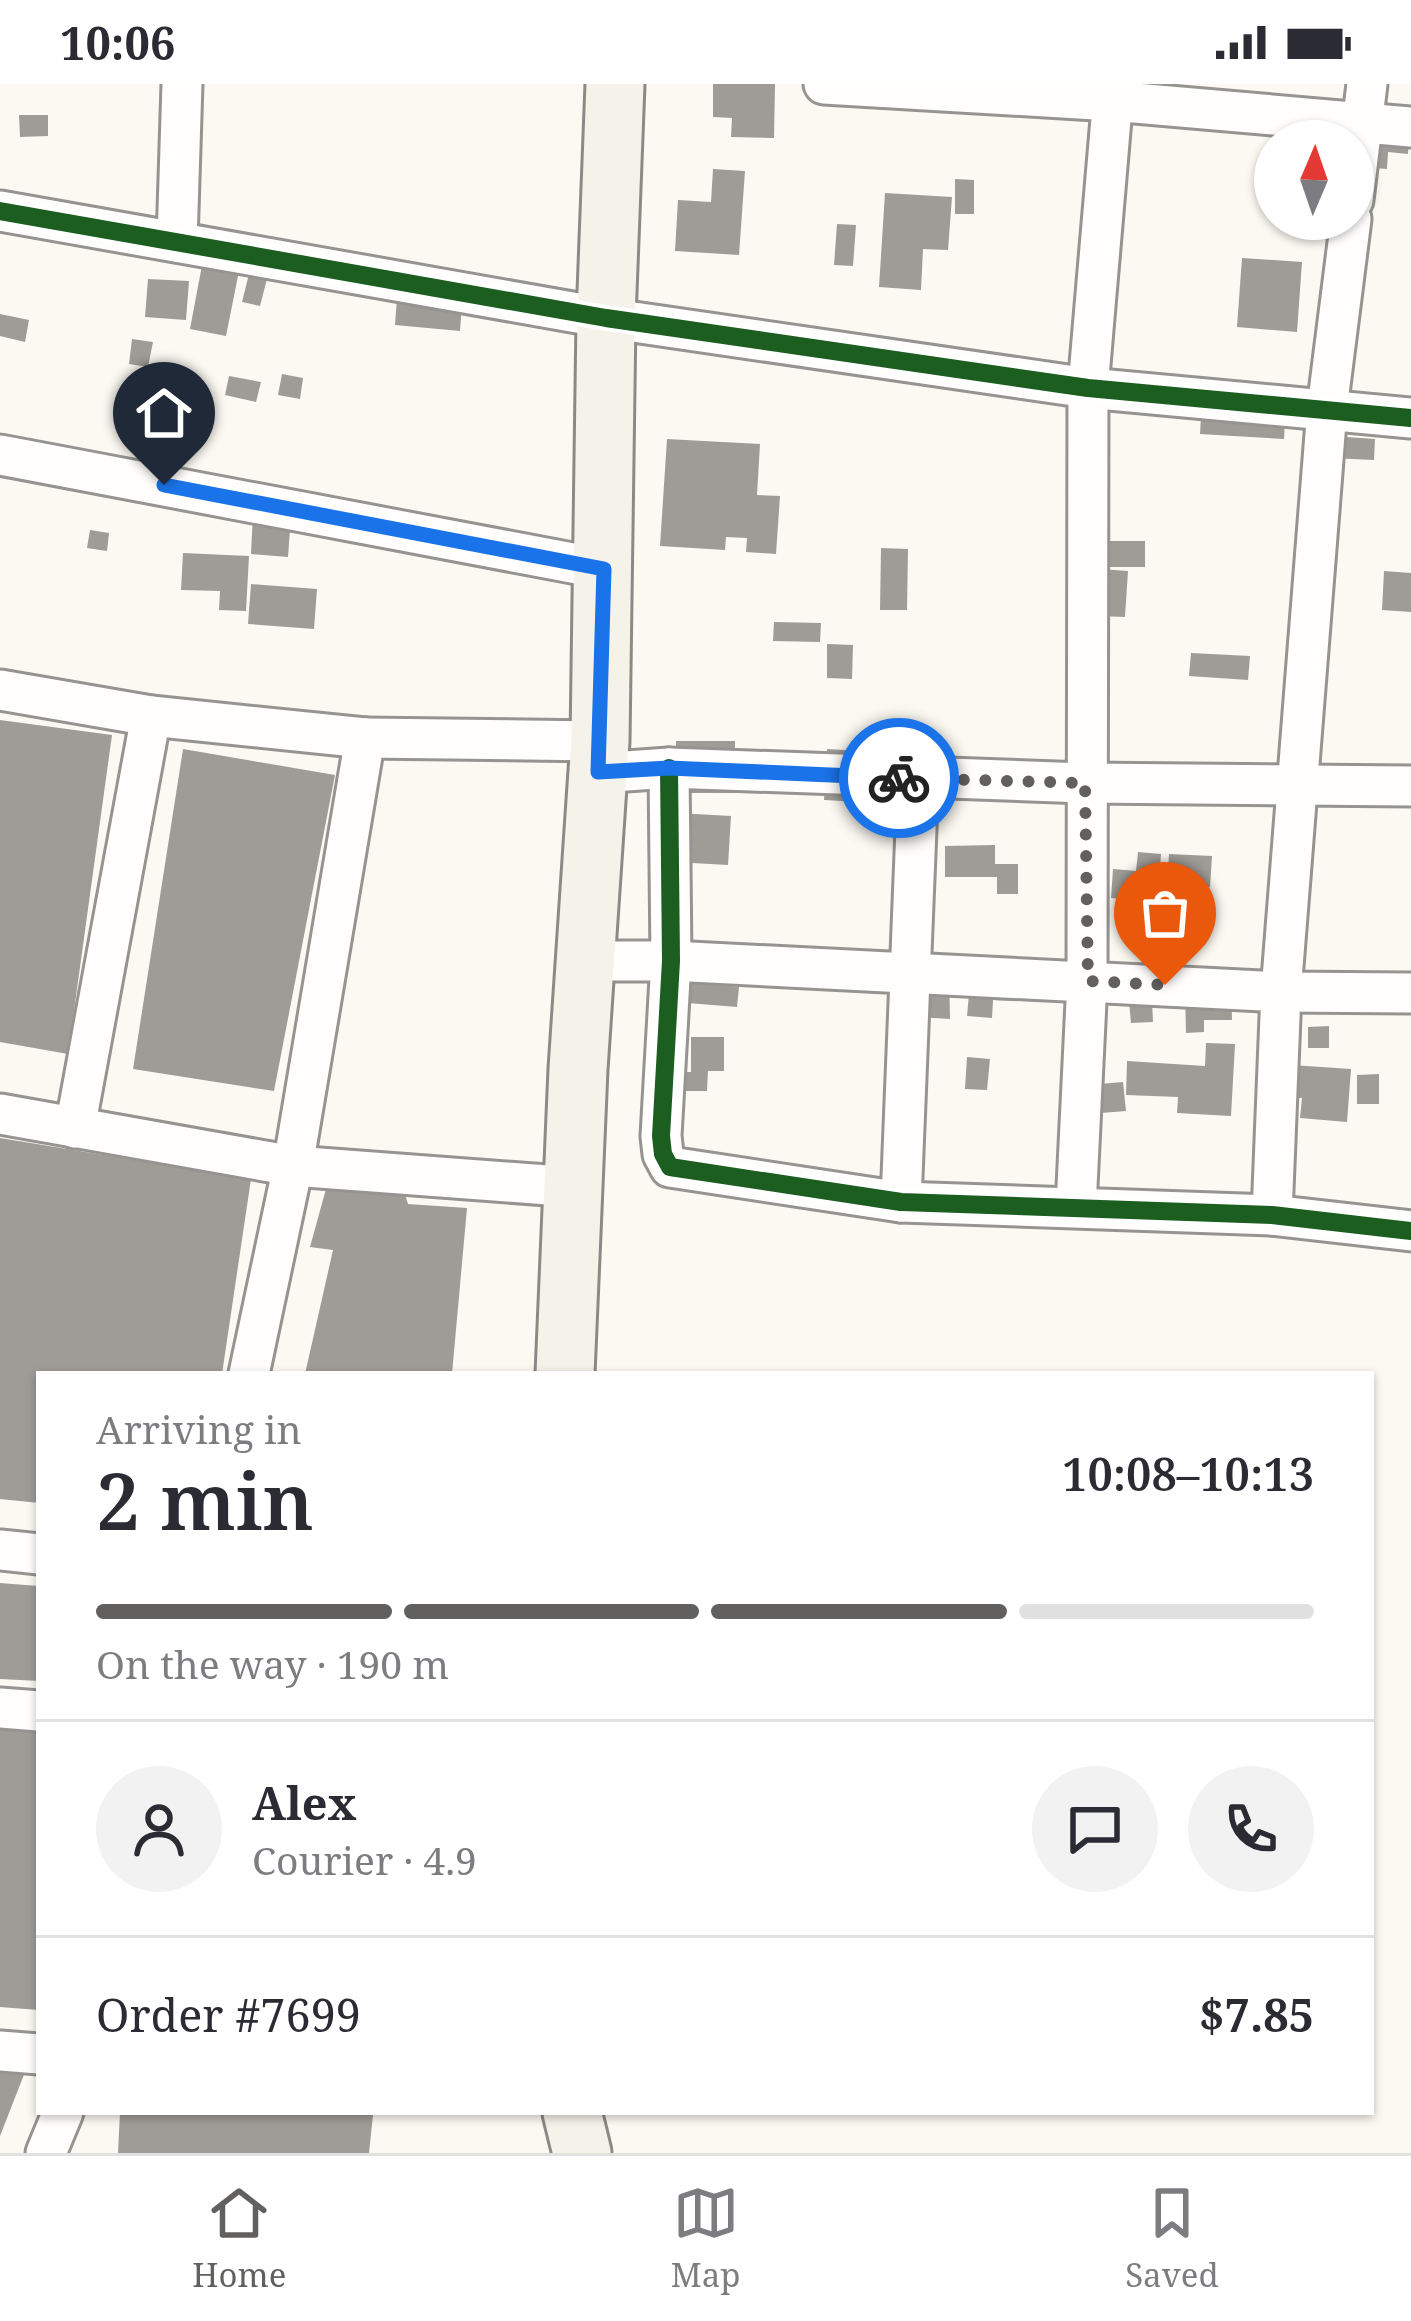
<!DOCTYPE html>
<html lang="en">
<head>
<meta charset="utf-8">
<style>
	:root { --surface:#fff; --page:#f2f2f3; --text:#2b2b33; --muted:#7c7c81; --line:#e1e1e2; --accent:#61605e }
	body { margin:0; font-family:"Noto Serif",serif; background:var(--page); color:var(--text); height:100vh; display:flex; flex-direction:column; font-size:45px; white-space:nowrap }
	* { box-sizing:border-box; margin:0 }
	p { font-size:39px; color:var(--muted) }
	.icon { flex:none; width:66px; height:66px; fill:none; stroke:currentColor; stroke-width:2; stroke-linecap:round; stroke-linejoin:round }
	.map { position:relative; flex:1; overflow:hidden }
	.panel { position:absolute; left:36px; top:1287px; width:1338px; height:744px; display:flex; flex-direction:column; background:var(--surface); border-radius:0px; box-shadow:0 3px 9px #0004 }
	.panel>* { flex:none }
	.needle { width:78px; rotate:2deg }
	.buttons { position:absolute; left:1254px; top:36px; display:grid; gap:24px }
	.buttons a { display:grid; place-items:center; width:120px; height:120px; border-radius:50%; background:var(--surface); box-shadow:0 3px 9px #0004; font-size:60px }
	.pin { position:absolute; display:grid; place-items:center; width:102px; height:102px; color:#fff; margin:-123px -51px; border-radius:50% 50% 50% 0; rotate:-45deg; box-shadow:0 0 12px #0007 }
	.pin .icon { rotate:45deg }
	.courier { position:absolute; display:grid; place-items:center; width:120px; height:120px; margin:-60px; border:9px solid #1a73e8; border-radius:50%; background:#fff; color:#222; box-shadow:0 3px 15px #0007 }
	.summary em { font-style:normal; font-weight:600 }
	.summary div { display:flex; flex-direction:column-reverse }
	.summary { display:flex; align-items:center; justify-content:space-between; height:204px; padding:0 60px }
	h1 { font-size:78px; font-weight:600; line-height:90px }
	.bar { display:grid; grid-template-columns:repeat(4,1fr); gap:18px 12px; align-content:center; height:144px; padding:0 60px }
	.bar i { height:15px; border-radius:9px; background:var(--line) }
	.bar .active { background:var(--accent) }
	.bar p { grid-column:span 4 }
	.line { display:flex; align-items:center; gap:30px; padding:0 60px; border-top:3px solid var(--line) }
	.line div { flex:1 }
	.round { display:grid; place-items:center; flex:none; width:126px; height:126px; border-radius:63px; background:var(--page) }
	.status { display:flex; justify-content:space-between; align-items:center; height:84px; padding:0 60px; background:var(--surface); direction:ltr }
	.status svg { height:33px; fill:currentColor }
	.tab-bar { display:flex; justify-content:space-around; align-items:center; height:168px; border-top:3px solid var(--line); background:var(--surface); font-size:33px; color:var(--muted) }
	.tab-bar a { display:grid; justify-items:center; gap:6px }
	.tab-bar .active { color:var(--accent) }
	.map>svg:first-child { display:block }
	.building { fill:#9f9c98 }
	.lines { fill:none; stroke-linecap:round; stroke-linejoin:round }
	.street-casing { stroke:#959491; stroke-width:45 }
	.secondary-casing { stroke:#8c8a87; stroke-width:63 }
	.street { stroke:#fffefd; stroke-width:39 }
	.secondary { stroke:#f5f2ea; stroke-width:57 }
	.cycleway-casing { stroke:#fff; stroke-width:26 }
	.cycleway { stroke:#1b5e20; stroke-width:18 }
	.done { stroke:#61605e; stroke-width:12; stroke-dasharray:0 21.6 }
	.route { stroke:#1a73e8; stroke-width:15 }
</style>
</head>
<body>
<div class="status"><b>10:06</b><svg viewBox="0 0 49 12"><path d="M0 12V9h3v3zM5 12V6h3v6zM10 12V3h3v9zM15 12V0h3v12zM26 1h20v11H26zM47 4h2v5h-2z"/></svg></div>
<div class="map">
<svg width="1411" height="2069" viewBox="0 0 1411 2069">
	<rect width="100%" height="100%" fill="#fcf9f2"/>
	<!-- building -->
	<g class="building">
		<polygon points="713,0 775,0 774,54 731,53 732,34 713,33"/>
		<polygon points="19,31 48,31 48,52 20,53"/>
		<polygon points="1381,37 1410,39 1408,70 1388,68 1387,85 1358,83 1359,68 1379,69"/>
		<polygon points="713,85 745,87 739,171 675,167 678,116 711,118"/>
		<polygon points="955,95 974,96 974,130 955,130"/>
		<polygon points="885,109 952,113 948,166 923,165 921,206 879,203"/>
		<polygon points="837,140 856,141 853,182 834,181"/>
		<polygon points="206,160 243,167 226,252 190,245"/>
		<polygon points="1242,174 1302,178 1297,248 1237,243"/>
		<polygon points="251,182 269,187 260,222 242,218"/>
		<polygon points="148,195 189,197 186,236 145,233"/>
		<polygon points="397,214 462,221 460,247 395,241"/>
		<polygon points="0,230 29,236 25,258 0,252"/>
		<polygon points="132,255 153,258 148,283 129,280"/>
		<polygon points="282,290 303,294 300,315 278,311"/>
		<polygon points="229,292 261,298 256,318 225,311"/>
		<polygon points="1203,296 1287,301 1284,355 1200,350"/>
		<polygon points="1333,352 1375,355 1374,376 1331,374"/>
		<polygon points="667,355 760,360 757,411 780,412 776,470 746,468 747,454 726,453 725,466 660,462"/>
		<polygon points="253,429 291,432 288,473 251,470"/>
		<polygon points="90,446 109,449 107,467 87,464"/>
		<rect x="1102" y="457" width="43" height="26"/>
		<polygon points="881,464 908,465 907,526 880,526"/>
		<polygon points="183,469 249,472 246,527 219,526 220,507 181,506"/>
		<polygon points="1100,485 1128,487 1125,533 1097,532"/>
		<polygon points="1384,487 1411,489 1411,528 1382,526"/>
		<polygon points="251,500 317,505 314,545 248,540"/>
		<polygon points="774,538 821,539 820,558 773,557"/>
		<polygon points="827,560 853,561 852,595 827,594"/>
		<polygon points="1191,569 1250,572 1248,596 1189,592"/>
		<polygon points="0,636 112,651 68,970 0,958"/>
		<rect x="676" y="657" width="59" height="52"/>
		<polygon points="183,665 335,691 274,1007 133,985"/>
		<polygon points="827,665 881,668 878,719 824,716"/>
		<polygon points="677,729 731,732 728,781 674,778"/>
		<polygon points="995,761 995,780 1018,780 1018,810 997,810 997,793 945,793 945,762"/>
		<polygon points="1138,768 1161,770 1159,800 1134,798 1133,816 1111,814 1113,785 1136,787"/>
		<polygon points="1169,770 1212,772 1210,803 1167,800"/>
		<polygon points="949,885 950,935 901,932"/>
		<polygon points="1019,886 1017,917 993,916 992,934 967,932 970,899"/>
		<polygon points="1231,891 1232,936 1204,936 1204,948 1186,949 1185,908"/>
		<polygon points="676,897 739,903 737,923 675,918"/>
		<polygon points="1152,916 1153,938 1131,939 1129,917"/>
		<polygon points="1329,942 1329,964 1308,964 1308,943"/>
		<polygon points="691,953 724,953 724,987 708,987 707,1007 674,1007 674,988 691,988"/>
		<polygon points="1206,959 1235,960 1231,1032 1177,1029 1178,1013 1126,1011 1127,977 1205,982"/>
		<polygon points="967,973 990,975 987,1006 965,1005"/>
		<polygon points="1277,980 1351,985 1347,1038 1300,1034 1302,1014 1275,1013"/>
		<polygon points="1379,990 1379,1020 1357,1020 1357,991"/>
		<polygon points="1123,998 1126,1027 1101,1029 1099,1000"/>
		<polygon points="0,1054 251,1095 222,1290 39,1290 39,1419 0,1415"/>
		<polygon points="329,1094 403,1104 408,1120 467,1124 452,1290 305,1290 333,1166 310,1163"/>
		<polygon points="0,1499 39,1502 39,1597 0,1595"/>
		<polygon points="0,1636 39,1638 39,1926 0,1923"/>
		<polygon points="0,1986 25,1988 0,2052"/>
		<polygon points="120,2028 322,2028 373,2031 369,2069 118,2069"/>
	</g>
	<g class="lines">
		<defs>
			<g id="street">
				<polyline points="824,0 1112,17 1411,43"/>
				<polyline points="1353,116 1367,0"/>
				<polyline points="0,127 606,234 1088,304 1411,334"/>
				<polyline points="177,158 182,0"/>
				<polyline points="0,371 604,485"/>
				<polyline points="0,606 151,632 365,654"/>
				<polyline points="669,684 671,877 661,1052 663,1070 670,1083 901,1118 1272,1131 1411,1147"/>
				<polyline points="598,689 669,684 1085,699 1411,702"/>
				<polyline points="588,877 671,877 1281,908 1411,909"/>
				<polyline points="0,1030 293,1082 574,1103"/>
				<polyline points="75,1044 151,632"/>
				<polyline points="901,1118 918,695"/>
				<polyline points="1076,1123 1087,897 1088,304 1114,0"/>
				<polyline points="1272,1131 1281,908 1327,325 1351,135"/>
				<polyline points="249,1290 293,1082 365,654 600,657"/>
				<polyline points="0,1466 39,1470"/>
				<polyline points="0,1624 39,1627"/>
				<polyline points="0,1967 39,1970"/>
				<polyline points="46,2069 63,2028"/>
			</g>
			<g id="secondary">
				<polyline points="565,1290 578,985 600,657 606,234 615,0"/>
				<polyline points="572,2028 582,2069"/>
			</g>
		</defs>
		<!-- street casing -->
		<use href="#street" class="street-casing"/>
		<!-- secondary casing -->
		<use href="#secondary" class="secondary-casing"/>
		<!-- street -->
		<use href="#street" class="street"/>
		<!-- secondary -->
		<use href="#secondary" class="secondary"/>
		<defs>
			<g id="cycleway">
				<polyline points="0,127 606,234 1088,304 1411,334"/>
				<polyline points="669,684 671,877 661,1052 663,1070 670,1083 901,1118 1272,1131 1411,1147"/>
			</g>
		</defs>
		<!-- cycleway casing -->
		<use href="#cycleway" class="cycleway-casing"/>
		<!-- cycleway -->
		<use href="#cycleway" class="cycleway"/>
	</g>
	<g class="lines">
		<!-- done -->
		<polyline class="done" points="899,694 1085,699 1088,897 1165,901"/>
		<!-- route -->
		<polyline class="route" points="164,401 604,485 598,688 669,684 899,694"/>
	</g>
</svg>
<div class="buttons">
<a><svg class="needle" viewBox="-14 -14 28 28"><path d="M0-13l5 13h-10z" fill="#e53935"/><path d="M0 13l5-13h-10z" fill="#7c7c81"/></svg></a>
</div>
<div class="pin" style="left:1165px;top:901px;background:#ea580c"><svg class="icon" aria-label="bag" viewBox="0 0 24 24"><path d="M5 8h14l-1 12H6zM9 8a3 3 0 0 1 6 0"/></svg></div>
<div class="pin" style="left:164px;top:401px;background:#1f2937"><svg class="icon" aria-label="home" viewBox="0 0 24 24"><path d="M3 11l9-7 9 7M6 9v11h12V9"/></svg></div>
<div class="courier" style="left:899px;top:694px"><svg class="icon" aria-label="bike" viewBox="0 0 24 24"><circle cx="6" cy="16" r="4"/><circle cx="18" cy="16" r="4"/><path d="M6 16l4-8h5l3 8M10 8l3 8H6M13 5h3"/></svg></div>
<section class="panel">
<div class="summary"><div><h1>2 min</h1><p>Arriving in</p></div><em>10:08–10:13</em></div>
<div class="bar"><i class="active"></i><i class="active"></i><i class="active"></i><i></i><p>On the way · 190 m</p></div>
<div class="line" style="height:216px"><a class="round"><svg class="icon" aria-label="person" viewBox="0 0 24 24"><circle cx="12" cy="8" r="4"/><path d="M4 21q1-7 8-7t8 7"/></svg></a><div><b>Alex</b><p>Courier · 4.9</p></div><a class="round"><svg class="icon" aria-label="chat" viewBox="0 0 24 24"><path d="M4 5h16v11H9l-5 4z"/></svg></a><a class="round"><svg class="icon" aria-label="phone" viewBox="0 0 24 24"><path d="M5 4h4l2 5-3 2q2 4 5 5l2-3 5 2v4C11 20 4 13 5 4z"/></svg></a></div>
<div class="line" style="height:156px"><div>Order #7699</div><b>$7.85</b></div>
</section>
</div>
<nav class="tab-bar">
<a class="active"><svg class="icon" aria-label="home" viewBox="0 0 24 24"><path d="M3 11l9-7 9 7M6 9v11h12V9"/></svg>Home</a>
<a><svg class="icon" aria-label="map" viewBox="0 0 24 24"><path d="M3 6l6-2 6 2 6-2v14l-6 2-6-2-6 2zM9 4v14M15 6v14"/></svg>Map</a>
<a><svg class="icon" aria-label="saved" viewBox="0 0 24 24"><path d="M7 4h10v16l-5-4-5 4z"/></svg>Saved</a>
</nav>
</body>
</html>
